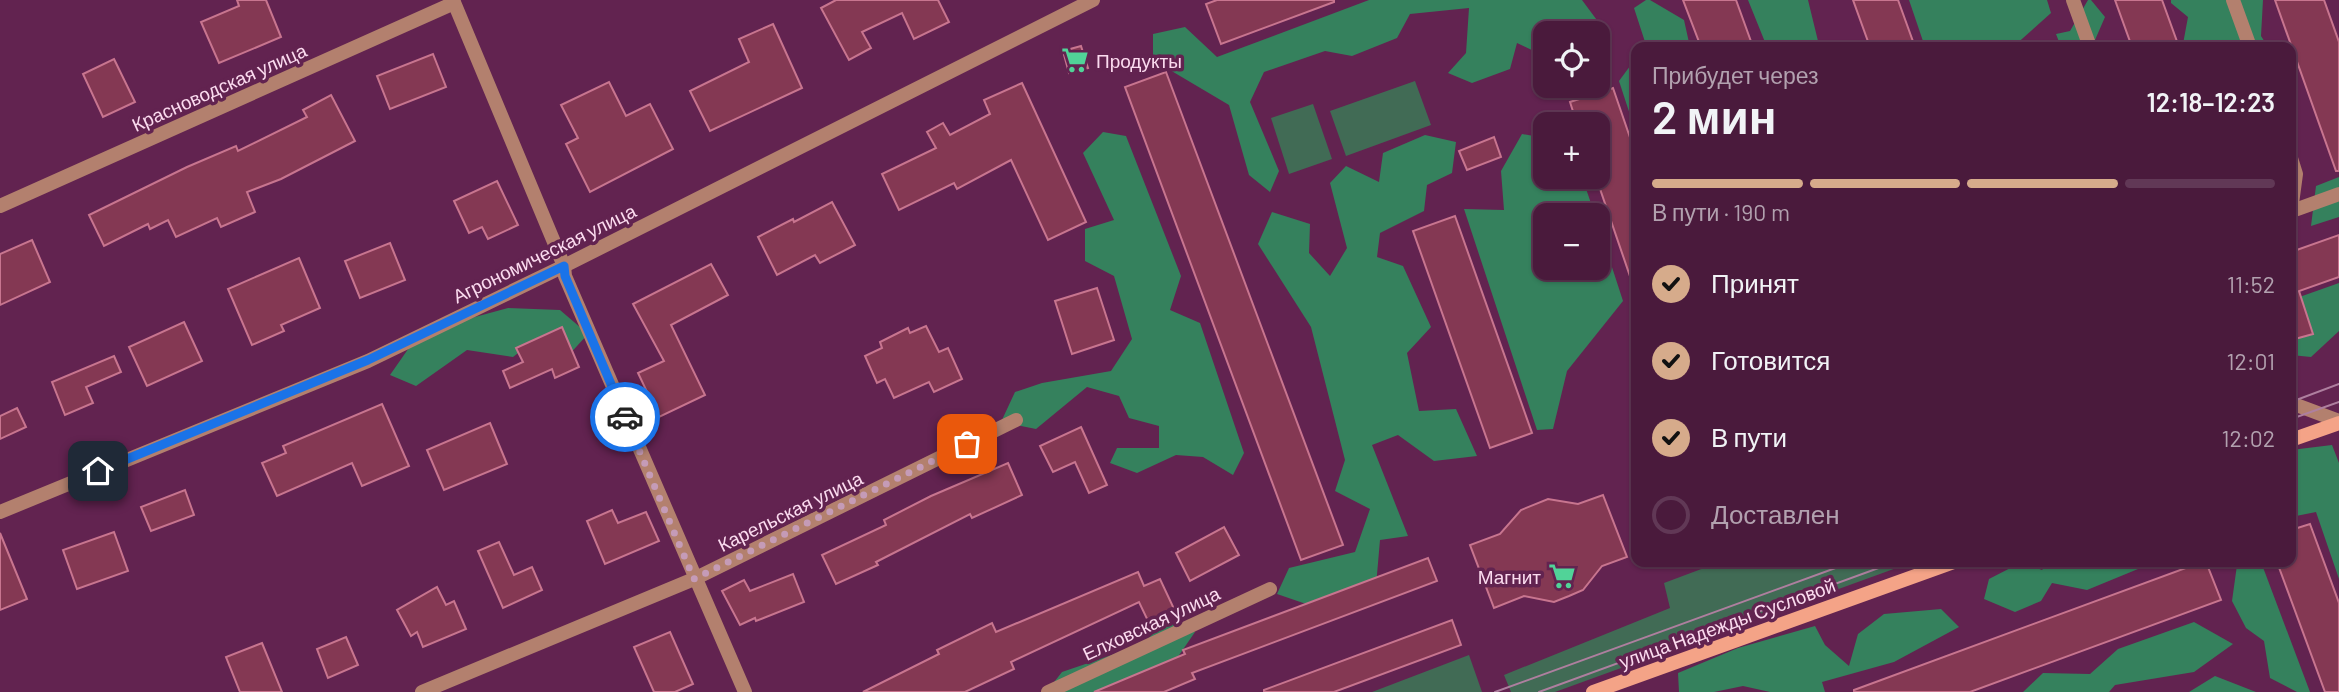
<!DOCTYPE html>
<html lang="ru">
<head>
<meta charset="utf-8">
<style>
	:root { --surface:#4a1a3c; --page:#542747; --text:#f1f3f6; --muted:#b2a1af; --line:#613856; --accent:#d6ab8b }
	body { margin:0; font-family:Barlow,sans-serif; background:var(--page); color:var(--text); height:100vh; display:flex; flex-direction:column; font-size:26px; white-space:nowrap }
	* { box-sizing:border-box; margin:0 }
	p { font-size:23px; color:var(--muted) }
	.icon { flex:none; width:38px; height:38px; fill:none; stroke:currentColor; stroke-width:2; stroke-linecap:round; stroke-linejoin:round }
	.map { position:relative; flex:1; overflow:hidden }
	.panel { position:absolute; left:1631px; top:42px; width:665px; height:525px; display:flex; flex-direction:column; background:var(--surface); border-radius:14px; box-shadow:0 2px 5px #0004,0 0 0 2px var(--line) }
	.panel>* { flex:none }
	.controls { position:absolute; left:1533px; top:21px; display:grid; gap:14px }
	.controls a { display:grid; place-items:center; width:77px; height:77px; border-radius:14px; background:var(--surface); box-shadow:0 2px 5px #0004,0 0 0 2px var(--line); font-size:35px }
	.pin { position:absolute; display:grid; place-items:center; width:60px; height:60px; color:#fff; margin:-30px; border-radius:14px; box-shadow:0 4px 10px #0006 }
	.courier { position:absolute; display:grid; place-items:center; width:70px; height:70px; margin:-35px; border:5px solid #1a73e8; border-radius:50%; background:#fff; color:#222; box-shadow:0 2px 9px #0007 }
	.summary em { font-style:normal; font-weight:600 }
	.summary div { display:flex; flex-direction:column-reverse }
	.summary { display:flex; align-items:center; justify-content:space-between; height:119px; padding:0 21px }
	h1 { font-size:46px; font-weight:600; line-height:52px }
	.bar { display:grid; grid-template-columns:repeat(4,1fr); gap:10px 7px; align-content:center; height:84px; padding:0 21px }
	.bar i { height:9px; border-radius:5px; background:var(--line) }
	.bar .selected { background:var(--accent) }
	.bar p { grid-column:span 4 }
	ol { padding:0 21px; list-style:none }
	li { display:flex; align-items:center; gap:21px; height:77px }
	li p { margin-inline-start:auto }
	li .icon { padding:7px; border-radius:50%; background:var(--accent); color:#111; stroke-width:4 }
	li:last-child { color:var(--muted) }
	li i { width:38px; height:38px; border:4px solid var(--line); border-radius:50% }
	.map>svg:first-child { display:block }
	.green { fill:#416b55 }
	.forest { fill:#35815d }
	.building { fill:#843853; stroke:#c8758f; stroke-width:2 }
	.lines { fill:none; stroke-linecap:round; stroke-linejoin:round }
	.street { stroke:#b3806e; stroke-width:14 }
	.secondary { stroke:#f4a387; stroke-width:14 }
	.tram { stroke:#ae7f9f; stroke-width:2 }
	.done { stroke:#c59bb7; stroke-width:7; stroke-dasharray:0 12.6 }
	.route { stroke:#1a73e8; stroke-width:9 }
	.labels { text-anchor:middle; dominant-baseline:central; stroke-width:7; stroke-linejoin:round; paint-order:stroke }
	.poi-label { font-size:19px; fill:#fbdbef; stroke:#622350; text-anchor:start }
	.street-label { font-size:19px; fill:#fbdbef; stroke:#622350 }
</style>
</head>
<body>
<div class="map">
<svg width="2339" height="692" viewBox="0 0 2339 692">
	<rect width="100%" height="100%" fill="#622350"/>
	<!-- green -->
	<g class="green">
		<polygon points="1415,81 1431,125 1346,156 1330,111"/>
		<polygon points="1313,104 1332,159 1289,174 1271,118"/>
		<polygon points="1720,562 1913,562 1555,692 1511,692 1504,675 1670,608 1664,583"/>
		<polygon points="1469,655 1482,692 1372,692"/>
	</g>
	<!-- forest -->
	<g class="forest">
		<polygon points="1369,0 1582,0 1605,31 1605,64 1598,69 1598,33 1545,33 1545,80 1538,76 1544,56 1517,43 1510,69 1472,83 1448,73 1466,53 1469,8 1410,14 1397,38 1352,56 1325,51 1264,72 1250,102 1279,171 1270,192 1249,175 1229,105 1153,60 1153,34 1185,27 1217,57"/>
		<polygon points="1646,0 1650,0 1684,20 1690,47 1644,47 1646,45 1634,8"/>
		<polygon points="1748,0 1808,0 1818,41 1831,47 1767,47"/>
		<polygon points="1909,0 2047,0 2051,13 2013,47 1925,47"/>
		<polygon points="2088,0 2091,0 2105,17 2095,40 2105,47 2061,47 2056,34 2070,31"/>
		<polygon points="2171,0 2263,0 2261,36 2268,47 2185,47 2183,44 2188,17 2171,3"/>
		<polygon points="1636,58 1636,133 1619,81"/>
		<polygon points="1103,132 1126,136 1181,276 1170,310 1200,323 1244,453 1233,475 1203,457 1176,455 1137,473 1110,463 1117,448 1159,448 1159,426 1129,418 1119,396 1087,387 1036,429 1001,422 1015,392 1042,383 1111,371 1132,339 1114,276 1085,261 1085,229 1114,220 1083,153"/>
		<polygon points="1522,134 1545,138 1545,177 1582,177 1595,215 1545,215 1545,268 1598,268 1598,262 1610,261 1623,301 1567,371 1553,429 1537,430 1464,209 1504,210 1501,171"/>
		<polygon points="1425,135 1456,142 1452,173 1427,185 1424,211 1380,233 1377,257 1403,266 1431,327 1407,353 1419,411 1456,409 1477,456 1434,461 1398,435 1372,445 1408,536 1380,540 1376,586 1312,606 1277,594 1289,568 1355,552 1370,509 1335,491 1345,460 1311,327 1258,244 1272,212 1310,224 1309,253 1330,276 1347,248 1330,183 1346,166 1379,182 1383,153"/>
		<polygon points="2339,177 2339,217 2311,226 2316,186"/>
		<polygon points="2339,283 2339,331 2311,357 2291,355 2291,300"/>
		<polygon points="508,308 560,310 588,334 566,358 540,336 513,357 467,350 416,386 390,375 420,332"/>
		<polygon points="2332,445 2339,463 2339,579 2316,512 2291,517 2291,450"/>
		<polygon points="2022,562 2042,570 2049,562 2155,562 2087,590 2052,583 2041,601 2015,612 1984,599 1989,579"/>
		<polygon points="2232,562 2261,562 2310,692 2297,692 2270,678 2264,641 2246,628 2232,601 2237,565"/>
		<polygon points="1941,609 1959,627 1894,662 1822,682 1825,692 1770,692 1743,686 1714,692 1679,692 1678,673 1738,648 1815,626 1825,645 1849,666 1858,634 1884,614"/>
		<polygon points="1166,622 1195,632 1173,664 1108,692 1058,692 1051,686 1062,672 1141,645"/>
		<polygon points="2194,622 2233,644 2194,672 2115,685 2109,692 2023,692 2043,673 2090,674 2118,649"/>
		<polygon points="2215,676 2256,692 2189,692"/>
	</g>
	<!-- building -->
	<g class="building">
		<polygon points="237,0 266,0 281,37 219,63 201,22 239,6"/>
		<polygon points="836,0 938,0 949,22 914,39 902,13 862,32 871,48 849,60 821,8"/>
		<polygon points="1217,0 1334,0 1334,2 1221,44 1206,4"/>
		<polygon points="1683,0 1736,0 1753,47 1701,47"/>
		<polygon points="1853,0 1898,0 1915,47 1870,47"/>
		<polygon points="2115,0 2162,0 2179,47 2132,47"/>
		<polygon points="2275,0 2324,0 2339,42 2339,171 2336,171"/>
		<polygon points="773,24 802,88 710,131 690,91 749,62 739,39"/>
		<polygon points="1081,46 1088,68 1069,73 1063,51"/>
		<polygon points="433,54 446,87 390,109 377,76"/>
		<polygon points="114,59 135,102 103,117 83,74"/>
		<polygon points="1166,72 1343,545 1301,560 1125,87"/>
		<polygon points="609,82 626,116 650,104 673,149 590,192 566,144 578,138 561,105"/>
		<polygon points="1022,83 1086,222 1048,240 1011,160 957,189 954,183 899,210 882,174 936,148 927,132 943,123 950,135 990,114 984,100"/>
		<polygon points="1613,88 1636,155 1636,284 1633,285 1598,183 1598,124 1577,124 1570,102"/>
		<polygon points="331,95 355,141 281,179 247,192 255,212 221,227 217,218 176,237 168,220 150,229 148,224 104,246 89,215 187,167 236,146 238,151 307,117 303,110"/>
		<polygon points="1494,137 1501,157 1467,170 1459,151"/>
		<polygon points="497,181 518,225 488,239 482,227 469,233 454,201"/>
		<polygon points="832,202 855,245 820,263 815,255 777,275 758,237 793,219 794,222"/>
		<polygon points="1455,216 1532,433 1490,448 1413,231"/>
		<polygon points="2339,235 2339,277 2299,291 2313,334 2295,339 2291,325 2291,252"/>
		<polygon points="32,240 50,282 0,305 0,254"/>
		<polygon points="390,243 405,280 360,298 345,261"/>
		<polygon points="299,258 320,308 281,325 284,331 252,345 228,289"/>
		<polygon points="711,264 728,295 671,325 705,395 659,417 638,373 664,361 633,304"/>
		<polygon points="1097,288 1114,340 1072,354 1055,301"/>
		<polygon points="184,322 202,361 147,386 129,347"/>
		<polygon points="926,326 939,352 948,348 962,379 934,392 929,382 894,398 885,379 877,383 865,356 882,348 880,342 908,328 910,333"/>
		<polygon points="562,327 579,367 555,378 552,369 510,388 503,371 523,362 516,348"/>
		<polygon points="114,356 121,372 86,387 93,403 65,415 52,382"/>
		<polygon points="382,404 409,466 362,486 352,463 277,496 262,463 286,453 283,446"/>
		<polygon points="17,408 26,427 0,439 0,416"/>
		<polygon points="490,423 507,464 444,490 427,450"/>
		<polygon points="1081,427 1107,485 1089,493 1075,462 1053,472 1040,446"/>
		<polygon points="1008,463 1022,495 972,518 970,514 876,562 878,565 836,584 822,555 886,525 884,520 931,496"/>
		<polygon points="185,490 194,515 151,531 141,507"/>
		<polygon points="1603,495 1627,557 1602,566 1583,590 1569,596 1554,602 1524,596 1494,608 1470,545 1500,534 1521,510 1548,499 1578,504"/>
		<polygon points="612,510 618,523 646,512 659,541 605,564 587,521"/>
		<polygon points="2310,524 2339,603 2339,692 2325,692 2277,562 2291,562 2291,530"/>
		<polygon points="1224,527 1239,555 1190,581 1176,553"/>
		<polygon points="114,532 128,571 77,589 63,550"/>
		<polygon points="0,533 27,599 0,610"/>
		<polygon points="499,542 514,575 532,567 542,590 503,608 478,551"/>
		<polygon points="1428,558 1437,581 1192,673 1195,679 1164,692 1094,692 1185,654 1183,650"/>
		<polygon points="2202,562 2206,562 2221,600 1970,692 1854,692 1854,690"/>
		<polygon points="1138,572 1144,586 1160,579 1175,611 1149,623 1139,602 1011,662 1014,669 965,692 863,692 939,654 937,650 992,623 996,632"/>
		<polygon points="793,574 804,602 756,621 755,618 740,625 722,591 744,580 750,591"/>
		<polygon points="437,587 446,605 454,601 466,629 423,647 417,632 411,636 397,610"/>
		<polygon points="1452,620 1461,645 1334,692 1264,692 1264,690"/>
		<polygon points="670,632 693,684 675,692 654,692 634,647"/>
		<polygon points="346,637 358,665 328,678 317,649"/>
		<polygon points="262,643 282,692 240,692 226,657"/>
	</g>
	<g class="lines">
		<!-- street -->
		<g class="street">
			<polyline points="453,0 564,266 565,276 745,692"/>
			<polyline points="2073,0 2090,47"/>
			<polyline points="2233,0 2250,47"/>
			<polyline points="2291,158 2296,174 2291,211"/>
			<polyline points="0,206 454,3"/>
			<polyline points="2292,211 2339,194"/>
			<polyline points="2291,403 2339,421"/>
			<polyline points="0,512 368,361 564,266 1093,0"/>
			<polyline points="422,692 694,579 1016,420"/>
			<polyline points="1048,692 1270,589"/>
		</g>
		<!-- secondary -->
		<g class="secondary">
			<polyline points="2291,440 2339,423"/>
			<polyline points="1593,692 1954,562"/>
		</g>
		<!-- tram -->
		<g class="tram">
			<polyline points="2291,402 2339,384"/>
			<polyline points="2291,419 2339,402"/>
			<polyline points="1495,692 1852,562"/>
			<polyline points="1539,692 1895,562"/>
		</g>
	</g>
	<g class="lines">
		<!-- done -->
		<polyline class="done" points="625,417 694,579 967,444"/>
		<!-- route -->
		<polyline class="route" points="98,471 368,360 564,266 565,276 625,417"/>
	</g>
	<!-- icons -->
	<defs>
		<symbol id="supermarket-bare" viewBox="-9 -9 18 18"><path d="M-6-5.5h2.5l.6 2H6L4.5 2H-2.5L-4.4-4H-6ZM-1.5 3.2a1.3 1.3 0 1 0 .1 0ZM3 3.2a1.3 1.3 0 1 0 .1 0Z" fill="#51d398" stroke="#622350" stroke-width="2.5" paint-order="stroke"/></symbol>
	</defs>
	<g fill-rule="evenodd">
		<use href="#supermarket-bare" x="1056" y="41" width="38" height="38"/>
		<use href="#supermarket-bare" x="1543" y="557" width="38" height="38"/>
	</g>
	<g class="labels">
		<!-- poi labels -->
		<g class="poi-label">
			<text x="1096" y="60">Продукты</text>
			<text x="1541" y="576" text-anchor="end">Магнит</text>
		</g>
		<!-- street labels -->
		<g class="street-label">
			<text transform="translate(219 87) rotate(-24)">Красноводская улица</text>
			<text transform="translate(544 253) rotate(-26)">Агрономическая улица</text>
			<text transform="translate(790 511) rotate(-26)">Карельская улица</text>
			<text transform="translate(1151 623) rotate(-25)">Елховская улица</text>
			<text transform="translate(1727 623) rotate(-20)">улица Надежды Сусловой</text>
		</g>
	</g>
</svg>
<div class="controls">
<a><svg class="icon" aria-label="locate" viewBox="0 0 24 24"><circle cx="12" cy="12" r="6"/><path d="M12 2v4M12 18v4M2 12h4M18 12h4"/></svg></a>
<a>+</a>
<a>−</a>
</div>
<div class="pin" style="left:967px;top:444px;background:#ea580c"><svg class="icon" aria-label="bag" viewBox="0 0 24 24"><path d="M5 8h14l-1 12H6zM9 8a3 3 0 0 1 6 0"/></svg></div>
<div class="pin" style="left:98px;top:471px;background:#1f2937"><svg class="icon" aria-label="home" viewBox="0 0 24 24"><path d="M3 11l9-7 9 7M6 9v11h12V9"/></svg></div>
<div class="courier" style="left:625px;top:417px"><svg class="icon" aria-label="car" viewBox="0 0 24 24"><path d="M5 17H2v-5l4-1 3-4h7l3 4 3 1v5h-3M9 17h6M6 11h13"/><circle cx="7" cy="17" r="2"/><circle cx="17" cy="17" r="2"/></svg></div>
<section class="panel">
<div class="summary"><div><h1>2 мин</h1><p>Прибудет через</p></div><em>12:18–12:23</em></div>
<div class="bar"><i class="selected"></i><i class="selected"></i><i class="selected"></i><i></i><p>В пути · 190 m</p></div>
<ol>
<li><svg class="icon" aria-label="check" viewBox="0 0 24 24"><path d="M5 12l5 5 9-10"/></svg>Принят<p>11:52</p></li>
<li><svg class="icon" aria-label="check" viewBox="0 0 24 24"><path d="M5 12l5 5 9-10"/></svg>Готовится<p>12:01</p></li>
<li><svg class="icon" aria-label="check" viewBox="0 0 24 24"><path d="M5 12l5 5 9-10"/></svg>В пути<p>12:02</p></li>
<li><i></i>Доставлен</li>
</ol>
</section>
</div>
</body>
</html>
